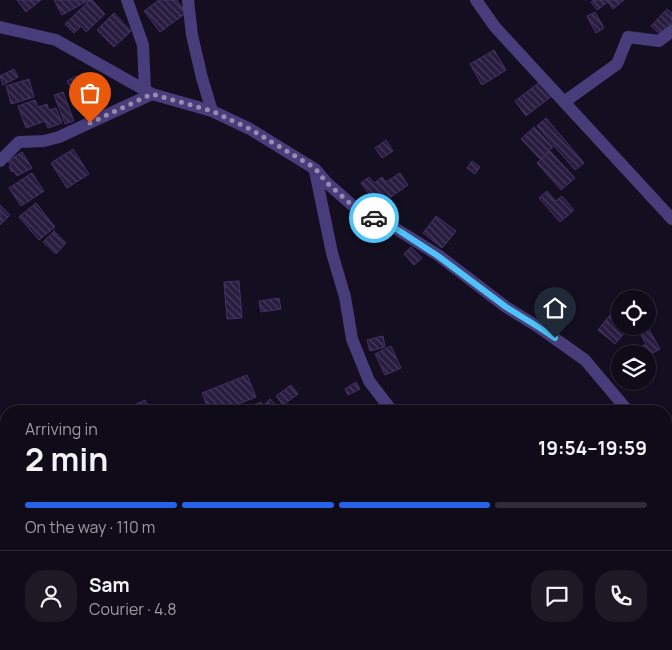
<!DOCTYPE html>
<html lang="en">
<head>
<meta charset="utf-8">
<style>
	:root { --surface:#0f0b18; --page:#1d1925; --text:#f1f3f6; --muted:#9b9ba2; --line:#2f2b37; --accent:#2563eb }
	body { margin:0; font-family:Manrope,sans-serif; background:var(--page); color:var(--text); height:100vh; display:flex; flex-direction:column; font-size:19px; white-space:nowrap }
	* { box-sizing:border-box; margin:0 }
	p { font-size:16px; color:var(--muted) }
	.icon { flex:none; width:28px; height:28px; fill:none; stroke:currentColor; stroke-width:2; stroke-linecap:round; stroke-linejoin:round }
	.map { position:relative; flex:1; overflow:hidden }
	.drawer { position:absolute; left:0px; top:405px; width:672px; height:245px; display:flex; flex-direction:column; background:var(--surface); border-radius:20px 20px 0 0; box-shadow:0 1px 4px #0004,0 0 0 1px var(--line) }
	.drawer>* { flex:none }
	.fabs { position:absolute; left:611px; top:290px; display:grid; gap:10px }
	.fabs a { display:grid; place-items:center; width:45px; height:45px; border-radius:50%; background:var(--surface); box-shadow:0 1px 4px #0004,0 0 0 1px var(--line); font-size:25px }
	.pin { position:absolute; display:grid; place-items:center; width:42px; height:42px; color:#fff; margin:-51px -21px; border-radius:50% 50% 50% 0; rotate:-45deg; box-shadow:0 0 5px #0007 }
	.pin .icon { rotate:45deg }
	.courier { position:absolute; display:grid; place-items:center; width:50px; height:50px; margin:-25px; border:4px solid #4fc3f7; border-radius:50%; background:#fff; color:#222; box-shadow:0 1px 6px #0007 }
	.overview em { font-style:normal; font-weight:700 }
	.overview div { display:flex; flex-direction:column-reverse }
	.overview { display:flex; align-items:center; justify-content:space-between; height:85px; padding:0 25px }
	h1 { font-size:32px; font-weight:700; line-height:38px }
	.bar { display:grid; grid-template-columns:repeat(4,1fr); gap:8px 5px; align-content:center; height:60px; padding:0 25px }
	.bar i { height:6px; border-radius:4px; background:var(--line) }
	.bar .active { background:var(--accent) }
	.bar p { grid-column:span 4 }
	.line { display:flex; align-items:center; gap:12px; padding:0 25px; border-top:1px solid var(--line) }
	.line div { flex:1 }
	.round { display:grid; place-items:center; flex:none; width:52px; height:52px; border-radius:20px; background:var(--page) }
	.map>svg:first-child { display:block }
	.building { fill:url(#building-back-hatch); stroke:#433069 }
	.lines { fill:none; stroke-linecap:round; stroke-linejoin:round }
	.minor { stroke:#483d7b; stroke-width:12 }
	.done { stroke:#968dae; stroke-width:5; stroke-dasharray:0 9 }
	.route { stroke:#4fc3f7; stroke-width:6 }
</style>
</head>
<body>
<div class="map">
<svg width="672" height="650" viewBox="0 0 672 650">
	<defs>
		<pattern id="building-back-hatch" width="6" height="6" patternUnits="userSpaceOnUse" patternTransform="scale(1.25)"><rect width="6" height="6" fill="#281c3f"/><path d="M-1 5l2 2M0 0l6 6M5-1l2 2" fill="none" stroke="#473c5c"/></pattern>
	</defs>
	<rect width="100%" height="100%" fill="#140f20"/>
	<!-- building -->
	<g class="building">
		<polygon points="17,0 41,0 26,12"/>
		<polygon points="54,0 89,0 62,15"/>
		<polygon points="90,0 92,0 105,14 86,32 81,26 74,33 65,24"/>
		<polygon points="159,0 177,0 186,13 160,32 144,11"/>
		<polygon points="594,0 624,0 613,9 608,2 597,10 591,2"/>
		<polygon points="667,9 672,13 672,25 662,36 651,26"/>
		<polygon points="595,12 604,28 596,33 587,16"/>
		<polygon points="114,13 131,31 114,47 97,30"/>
		<polygon points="494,50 506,70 482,85 470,64"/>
		<polygon points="14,69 18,77 3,85 0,76"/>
		<polygon points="76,76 88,98 79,103 67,81"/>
		<polygon points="29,79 34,97 11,104 6,86"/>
		<polygon points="541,81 552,96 526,116 515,101"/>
		<polygon points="63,92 74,121 65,124 54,95"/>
		<polygon points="35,100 38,107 47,104 49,110 56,108 62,123 48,128 45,121 26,128 18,106"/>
		<polygon points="546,118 584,163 575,170 537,126"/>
		<polygon points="534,127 553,147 540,159 521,139"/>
		<polygon points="386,140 393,151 382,158 375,148"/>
		<polygon points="73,149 89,174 67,188 51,163"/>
		<polygon points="550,151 575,178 561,190 537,163"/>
		<polygon points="22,152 32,168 17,176 14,171 12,172 9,167 11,166 8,161"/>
		<polygon points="472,161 480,167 475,174 467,168"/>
		<polygon points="32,173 44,191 21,206 9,188"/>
		<polygon points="400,173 408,185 378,206 361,183 369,177 374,183 382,177 386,182"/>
		<polygon points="547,191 556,201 562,196 574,210 560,222 539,198"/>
		<polygon points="36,203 55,227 39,240 19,217"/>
		<polygon points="0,205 10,215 0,225"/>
		<polygon points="436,216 456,231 442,248 423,233"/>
		<polygon points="54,231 66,243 56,254 43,242"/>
		<polygon points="411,247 422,258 414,265 404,254"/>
		<polygon points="239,281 242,318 227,319 224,282"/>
		<polygon points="279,298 281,309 261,312 259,301"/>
		<polygon points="618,305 620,307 620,326 630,326 615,344 598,330"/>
		<polygon points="636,326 647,326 660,349 648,356 648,354 632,354 631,353 646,344"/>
		<polygon points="383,336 385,347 370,351 367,340"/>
		<polygon points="391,346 401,368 385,375 375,354"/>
		<polygon points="247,375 256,397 221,411 209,411 202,393"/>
		<polygon points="356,382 360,389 348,395 345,389"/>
		<polygon points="291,385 298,394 283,405 276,396"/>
		<polygon points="270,399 282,411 269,411 263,406"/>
		<polygon points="145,400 151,411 127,411 126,409"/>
		<polygon points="261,402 265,411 254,411 251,406"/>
		<polygon points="6,568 6,584 0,587 0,571"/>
		<polygon points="666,610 672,619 672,625 666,628"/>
		<polygon points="672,639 672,650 656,650 655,649 663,644 666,644 666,642"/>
		<polygon points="284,644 290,644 294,650 273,650"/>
		<polygon points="309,644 313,644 316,650 300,650 299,649"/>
	</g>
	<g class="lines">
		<!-- minor -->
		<g class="minor">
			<polyline points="127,0 143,45 145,90"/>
			<polyline points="188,0 192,35 202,78 212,111"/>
			<polyline points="476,0 495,27 672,219"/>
			<polyline points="0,27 56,40 152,94 212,111 250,129 315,169 326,182 352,205 374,219 398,230 438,255 506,307 540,328 585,360 628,411"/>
			<polyline points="564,102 617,64 628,37 659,41 672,31"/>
			<polyline points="0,161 19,142 44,141 59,137 152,94"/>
			<polyline points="315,171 332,253 345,297 352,339 369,381 392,411"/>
			<polyline points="666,463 672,471"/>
			<polyline points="666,538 672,536"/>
			<polyline points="0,608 6,606"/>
			<polyline points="458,650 471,644"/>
		</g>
	</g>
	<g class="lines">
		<!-- done -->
		<polyline class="done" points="90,123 152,94 212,111 250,129 315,168 326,182 352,205 374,218"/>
		<!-- route -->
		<polyline class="route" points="374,218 398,230 438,256 506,307 540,328 555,338"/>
	</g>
</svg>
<div class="fabs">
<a><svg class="icon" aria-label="locate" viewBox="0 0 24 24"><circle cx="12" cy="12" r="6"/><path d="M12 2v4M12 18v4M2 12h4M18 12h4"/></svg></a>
<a><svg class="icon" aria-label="layers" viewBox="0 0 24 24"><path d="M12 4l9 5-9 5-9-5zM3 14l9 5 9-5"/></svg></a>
</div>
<div class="pin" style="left:90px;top:123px;background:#ea580c"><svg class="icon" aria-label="bag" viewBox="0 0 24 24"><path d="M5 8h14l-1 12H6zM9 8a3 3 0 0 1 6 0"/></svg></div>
<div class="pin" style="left:555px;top:338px;background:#1f2937"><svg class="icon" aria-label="home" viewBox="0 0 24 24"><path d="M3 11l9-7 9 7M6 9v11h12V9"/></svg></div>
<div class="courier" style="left:374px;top:218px"><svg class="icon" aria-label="car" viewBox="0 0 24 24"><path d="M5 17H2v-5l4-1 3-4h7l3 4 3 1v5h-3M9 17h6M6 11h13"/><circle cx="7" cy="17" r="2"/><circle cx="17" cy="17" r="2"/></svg></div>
<section class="drawer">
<div class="overview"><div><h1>2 min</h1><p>Arriving in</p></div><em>19:54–19:59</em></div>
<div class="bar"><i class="active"></i><i class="active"></i><i class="active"></i><i></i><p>On the way · 110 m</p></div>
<div class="line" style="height:90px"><a class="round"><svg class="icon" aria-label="person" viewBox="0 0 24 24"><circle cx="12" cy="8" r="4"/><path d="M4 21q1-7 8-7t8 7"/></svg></a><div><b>Sam</b><p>Courier · 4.8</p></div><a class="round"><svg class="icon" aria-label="chat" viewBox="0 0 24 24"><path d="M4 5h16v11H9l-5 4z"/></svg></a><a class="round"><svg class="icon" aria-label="phone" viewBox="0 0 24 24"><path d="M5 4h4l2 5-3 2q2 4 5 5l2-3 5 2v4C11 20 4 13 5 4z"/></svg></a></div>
</section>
</div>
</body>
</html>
